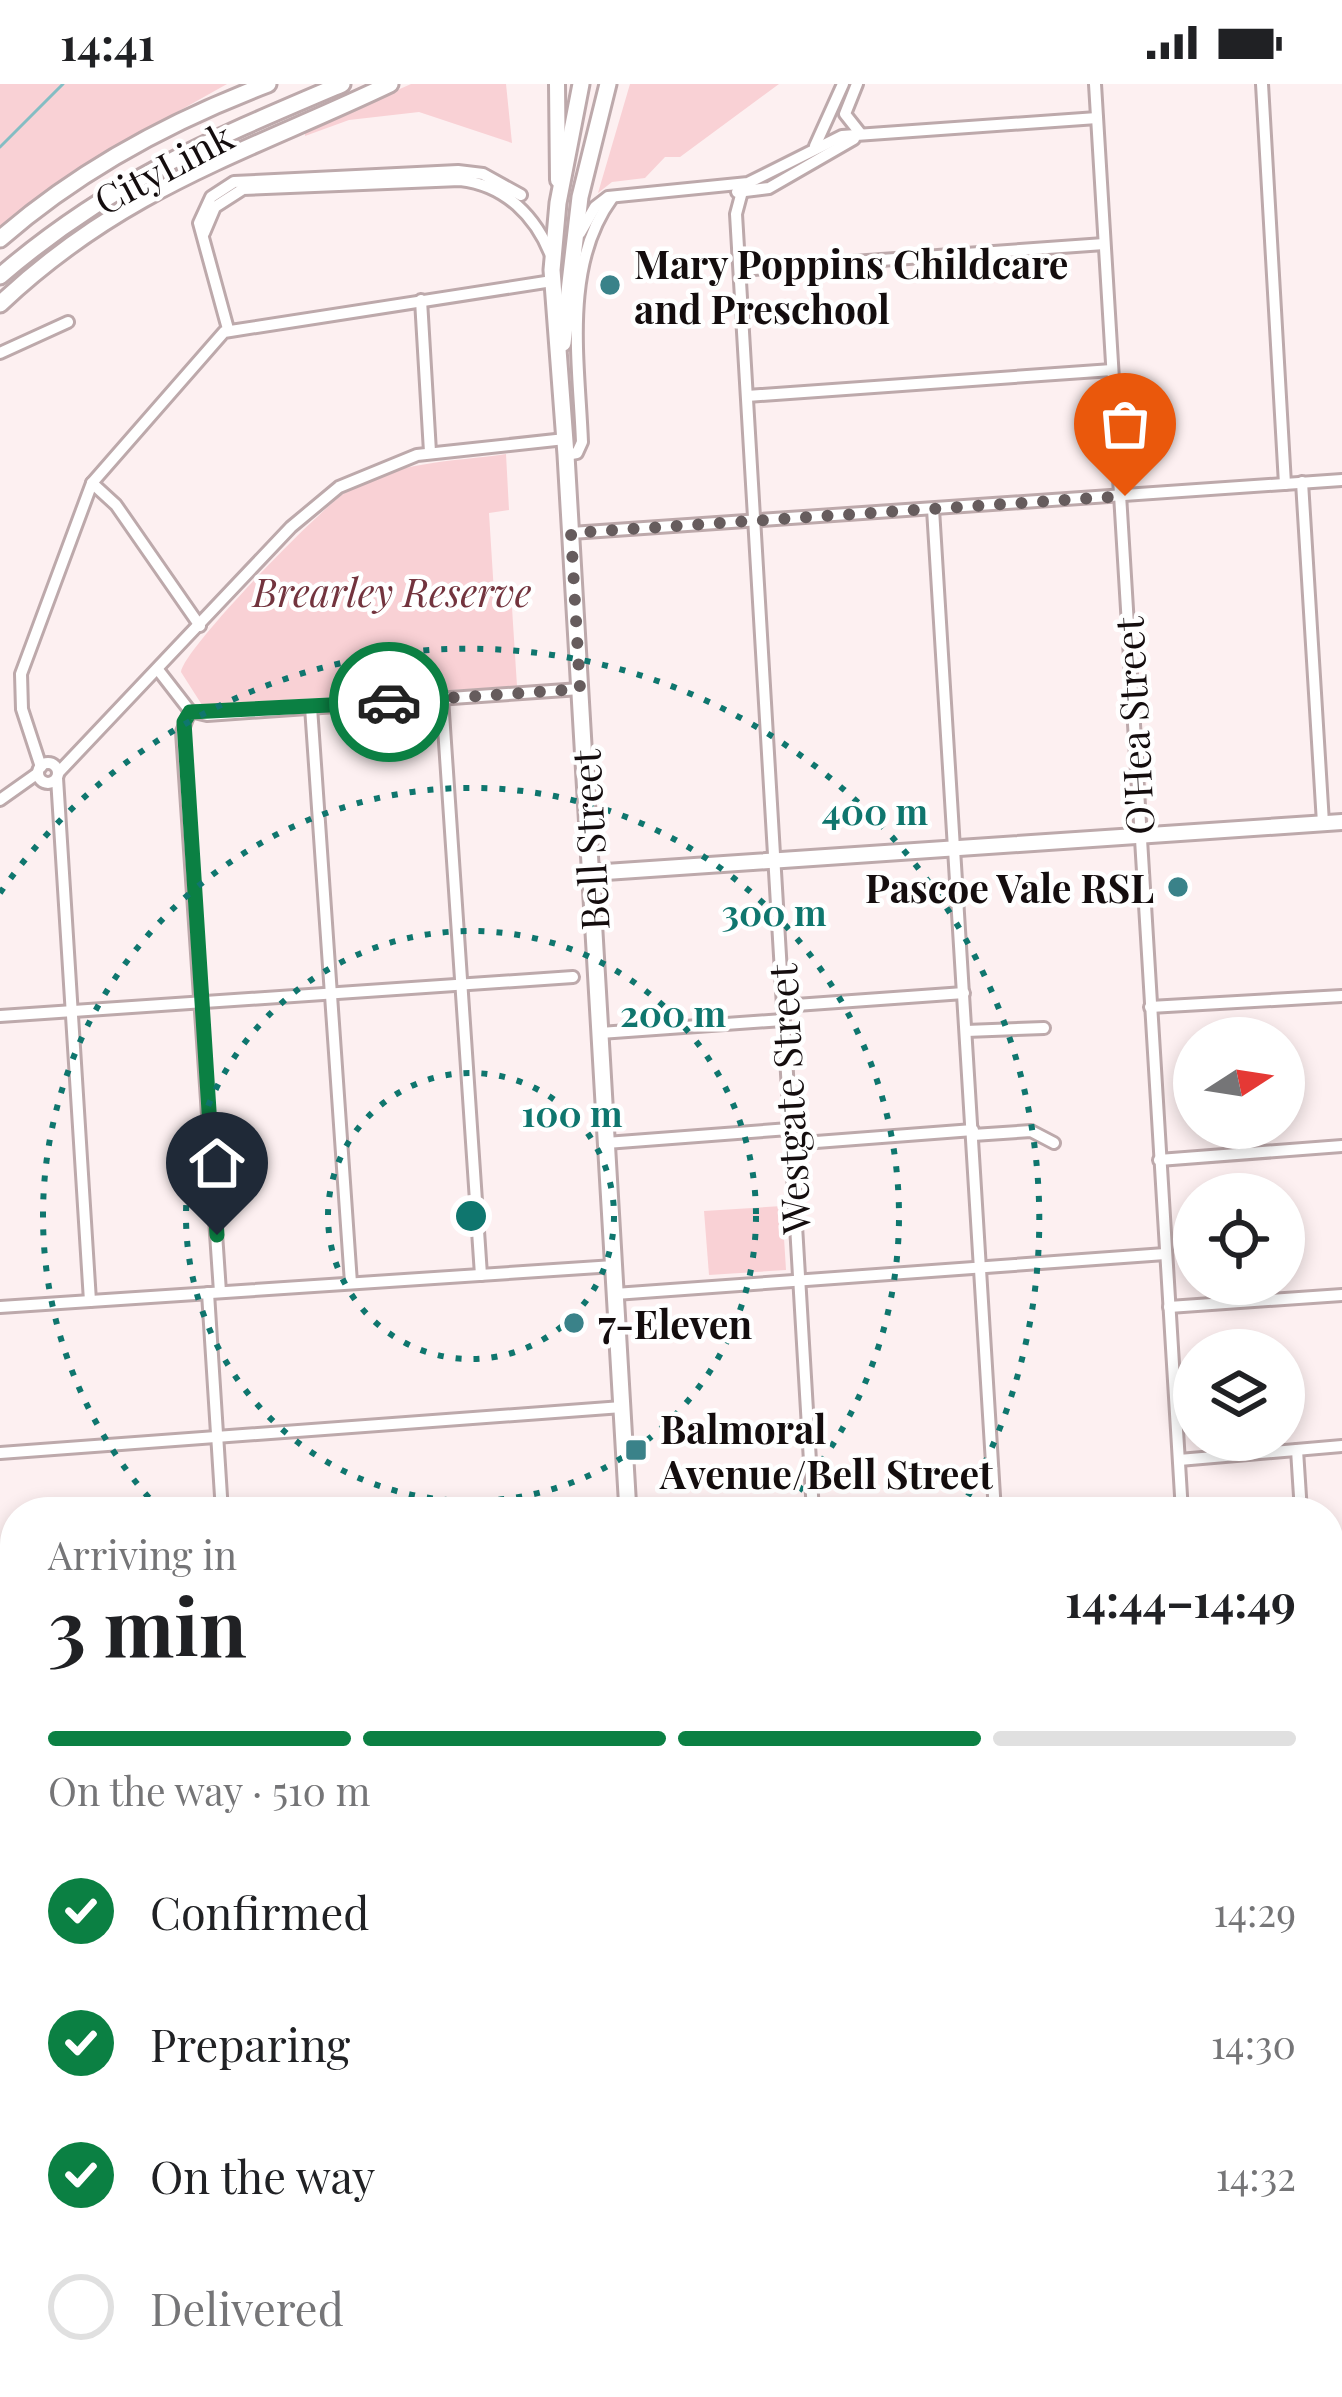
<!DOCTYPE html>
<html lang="en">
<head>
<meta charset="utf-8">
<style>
	:root { --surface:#fff; --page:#f2f2f2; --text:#202124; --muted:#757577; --line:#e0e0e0; --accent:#0b8043 }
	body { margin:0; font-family:"Playfair Display",serif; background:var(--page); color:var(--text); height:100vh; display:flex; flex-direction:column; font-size:45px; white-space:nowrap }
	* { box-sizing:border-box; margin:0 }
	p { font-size:39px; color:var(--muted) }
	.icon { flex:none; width:66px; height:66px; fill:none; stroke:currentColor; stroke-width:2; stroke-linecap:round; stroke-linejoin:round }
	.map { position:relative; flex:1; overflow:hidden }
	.side { position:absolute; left:0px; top:1413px; width:1344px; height:900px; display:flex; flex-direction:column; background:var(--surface); border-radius:48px 48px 0 0; box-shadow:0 6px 18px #0003 }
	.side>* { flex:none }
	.needle { width:78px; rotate:78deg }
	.tools { position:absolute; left:1173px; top:933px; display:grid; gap:24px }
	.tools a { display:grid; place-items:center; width:132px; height:132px; border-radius:50%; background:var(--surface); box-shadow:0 6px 18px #0003; font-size:60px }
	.pin { position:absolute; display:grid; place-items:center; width:102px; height:102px; color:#fff; margin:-123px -51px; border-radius:50% 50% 50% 0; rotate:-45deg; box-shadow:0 0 12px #0007 }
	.pin .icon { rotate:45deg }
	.courier { position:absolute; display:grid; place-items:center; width:120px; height:120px; margin:-60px; border:9px solid #0b8043; border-radius:50%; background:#fff; color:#222; box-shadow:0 3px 15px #0007 }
	.headline em { font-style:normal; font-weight:700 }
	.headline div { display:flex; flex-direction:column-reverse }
	.headline { display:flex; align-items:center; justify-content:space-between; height:204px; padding:0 48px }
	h1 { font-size:78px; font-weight:700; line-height:90px }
	.bar { display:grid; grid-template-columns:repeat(4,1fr); gap:18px 12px; align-content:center; height:144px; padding:0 48px }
	.bar i { height:15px; border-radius:9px; background:var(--line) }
	.bar .active { background:var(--accent) }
	.bar p { grid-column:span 4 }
	ol { padding:0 48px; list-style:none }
	li { display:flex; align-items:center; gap:36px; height:132px }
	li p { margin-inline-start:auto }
	li .icon { padding:12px; border-radius:50%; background:var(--accent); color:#fff; stroke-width:4 }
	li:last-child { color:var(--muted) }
	li i { width:66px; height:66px; border:6px solid var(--line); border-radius:50% }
	.status { display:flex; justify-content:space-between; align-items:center; height:84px; padding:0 60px; background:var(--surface); direction:ltr }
	.status svg { height:33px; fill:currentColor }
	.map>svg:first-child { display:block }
	.green { fill:#f9d1d5 }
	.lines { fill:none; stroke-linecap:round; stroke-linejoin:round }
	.stream { stroke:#84bdc3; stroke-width:3 }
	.minor-casing { stroke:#bda9ab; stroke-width:16 }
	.major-casing { stroke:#bda9ab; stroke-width:20 }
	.highway-casing { stroke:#bda9ab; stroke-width:21 }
	.minor { stroke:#fff; stroke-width:10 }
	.major { stroke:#fff; stroke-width:14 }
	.highway { stroke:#fff; stroke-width:15 }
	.tram { stroke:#675e5f; stroke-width:3 }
	.done { stroke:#665c5d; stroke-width:12; stroke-dasharray:0 21.6 }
	.route { stroke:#0b8043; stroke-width:15 }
	.ring { fill:none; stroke:#0f766e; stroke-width:6; stroke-dasharray:6 12 }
	.poi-dot { fill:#3a8289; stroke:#fff; stroke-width:4.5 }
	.labels { text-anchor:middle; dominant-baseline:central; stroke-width:9; stroke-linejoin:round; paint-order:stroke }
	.street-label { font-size:39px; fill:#140d0e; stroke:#fff }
	.poi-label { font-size:39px; font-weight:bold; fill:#140d0e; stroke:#fff; text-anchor:start }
	.park-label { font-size:39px; font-style:italic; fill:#73343e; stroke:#fff }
	.centre { fill:#0f766e; stroke:#fff; stroke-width:6 }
	.ring-label { font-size:36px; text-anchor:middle; font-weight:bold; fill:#0f766e; stroke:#fff; stroke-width:9; stroke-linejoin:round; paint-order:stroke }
</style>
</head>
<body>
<div class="status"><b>14:41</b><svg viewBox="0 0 49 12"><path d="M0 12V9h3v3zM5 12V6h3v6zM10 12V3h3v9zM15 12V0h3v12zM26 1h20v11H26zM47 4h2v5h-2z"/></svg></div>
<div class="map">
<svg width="1342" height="2313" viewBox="0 0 1342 2313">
	<rect width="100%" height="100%" fill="#fdf0f1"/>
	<!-- green -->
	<g class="green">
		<polygon points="0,0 227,0 74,86 0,144"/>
		<polygon points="411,0 506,0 512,59 419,28 349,36 305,52 305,47"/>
		<polygon points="630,0 779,0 680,73 665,73 645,94 612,98 598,109"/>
		<path d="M506,370L509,426L489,429L494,509L511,508L517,602L202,621L181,588C183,565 319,426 346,408C393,377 453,378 506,370Z"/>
		<polygon points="782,1122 786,1186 709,1191 704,1127"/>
	</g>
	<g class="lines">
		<!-- stream -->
		<polyline class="stream" points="0,63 63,0"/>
		<defs>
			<g id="minor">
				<polyline points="857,0 845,30 860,49"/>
				<polyline points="1095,0 1182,1428"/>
				<polyline points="1262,0 1285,400"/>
				<polyline points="815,62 843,0"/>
				<polyline points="744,100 736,130 813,1428"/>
				<polyline points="737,108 769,104 854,55"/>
				<path d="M204,149L215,123L243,105L460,96C505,101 536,132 552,174"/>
				<polyline points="580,149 595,123 608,113 748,99 842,52 1097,34"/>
				<polyline points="741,186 1104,160"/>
				<polyline points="421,216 430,368"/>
				<polyline points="228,245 199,139 211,113 234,98 458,87 483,90 521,111"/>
				<polyline points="0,269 68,238"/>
				<polyline points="747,312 1112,286"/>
				<path d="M566,371L577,369L582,358C579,279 562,182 612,114"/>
				<polyline points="1302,398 1323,739"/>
				<polyline points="92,399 116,421 200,542"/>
				<polyline points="933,425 995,1428"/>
				<polyline points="571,449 1342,396"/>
				<polyline points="159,587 190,627 182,648 220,1208"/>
				<polyline points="442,614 481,1191"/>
				<polyline points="311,623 351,1199"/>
				<polyline points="190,627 207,631 580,605"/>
				<circle cx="48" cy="689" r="10"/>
				<polyline points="41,683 22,625 21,590 92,399 224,248 552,197"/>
				<polyline points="58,689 291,443 339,403 417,371 565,355"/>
				<polyline points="57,694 90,1217"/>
				<polyline points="0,716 38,689"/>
				<polyline points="782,922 964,909"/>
				<polyline points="1150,923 1342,912"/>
				<polyline points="0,932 573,893"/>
				<polyline points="966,947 1044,944"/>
				<polyline points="600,949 783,936"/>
				<polyline points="973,1051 1031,1047 1054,1059"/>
				<polyline points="606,1059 789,1045"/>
				<polyline points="790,1060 973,1046"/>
				<polyline points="1159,1076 1342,1062"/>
				<polyline points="208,1209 222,1428"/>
				<polyline points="615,1210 1165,1170"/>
				<polyline points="0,1223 614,1182"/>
				<polyline points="1169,1223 1342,1211"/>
				<polyline points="1297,1366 1301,1428"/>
				<polyline points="0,1369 622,1323"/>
				<polyline points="1179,1376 1342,1362"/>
				<polyline points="0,1504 15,1503"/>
				<polyline points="0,1639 15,1638"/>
				<polyline points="1329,1679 1342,1678"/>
				<polyline points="0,1775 15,1774"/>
				<polyline points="1329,1801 1342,1800"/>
				<polyline points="1329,1919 1342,1918"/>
				<polyline points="1329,2038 1342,2037"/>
				<polyline points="0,2045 15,2044"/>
				<polyline points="1329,2160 1342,2159"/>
				<polyline points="0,2180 15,2179"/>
				<polyline points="1329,2281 1342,2280"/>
				<polyline points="833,2298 835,2313"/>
				<polyline points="982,2298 983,2313"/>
				<polyline points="1114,2298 1115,2313"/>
				<polyline points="1250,2298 1252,2313"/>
				<polyline points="103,2313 305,2298"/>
			</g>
			<g id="major">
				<polyline points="557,0 558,96"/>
				<polyline points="591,789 1342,738"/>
				<polyline points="0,1910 15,1909"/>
			</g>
			<g id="highway">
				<polyline points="581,0 558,119 552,186 566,371 628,1428"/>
				<path d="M0,155C79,86 170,37 268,0"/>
				<path d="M0,192C111,97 210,56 342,0"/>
				<path d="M0,220C124,103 243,70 390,0"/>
				<polyline points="563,259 580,113 608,0"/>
				<polyline points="684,2298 685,2313"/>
			</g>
		</defs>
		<!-- minor casing -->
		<use href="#minor" class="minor-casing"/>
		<!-- major casing -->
		<use href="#major" class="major-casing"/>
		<!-- highway casing -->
		<use href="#highway" class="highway-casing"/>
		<!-- minor -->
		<use href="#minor" class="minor"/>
		<!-- major -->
		<use href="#major" class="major"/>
		<!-- highway -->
		<use href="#highway" class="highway"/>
		<!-- tram -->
		<polyline class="tram" points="0,1912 15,1911"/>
	</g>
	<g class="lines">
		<!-- done -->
		<polyline class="done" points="389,618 580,605 571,449 1125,412"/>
		<!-- route -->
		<polyline class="route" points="217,1151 184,638 190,628 389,618"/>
	</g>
	<!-- distance rings -->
	<g class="ring">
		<circle cx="471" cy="1132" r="143"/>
		<circle cx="471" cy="1132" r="285"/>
		<path d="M161 1427A428 428 0 1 1 781 1427"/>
		<path d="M0 809A571 571 0 0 1 960 1426"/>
	</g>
	<!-- markers -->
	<g class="poi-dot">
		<circle cx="610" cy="201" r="12"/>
		<circle cx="1178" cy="803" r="12"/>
		<circle cx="574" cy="1239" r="12"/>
		<rect x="624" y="1354" width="24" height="24" rx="6"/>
	</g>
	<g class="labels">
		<!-- street labels -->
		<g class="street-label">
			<text transform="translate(163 83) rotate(-28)">CityLink</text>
			<text transform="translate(1133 642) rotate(-93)">O'Hea Street</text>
			<text transform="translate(589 756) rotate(-93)">Bell Street</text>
			<text transform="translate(788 1015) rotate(-93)">Westgate Street</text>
		</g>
		<!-- poi labels -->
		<g class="poi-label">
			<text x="634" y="179">Mary Poppins Childcare<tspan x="634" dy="45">and Preschool</tspan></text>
			<text x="1154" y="803" text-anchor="end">Pascoe Vale RSL</text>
			<text x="598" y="1239">7-Eleven</text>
			<text x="660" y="1344">Balmoral<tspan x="660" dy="45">Avenue/Bell Street</tspan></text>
		</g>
		<!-- park labels -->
		<g class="park-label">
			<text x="392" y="507">Brearley Reserve</text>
		</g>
	</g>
	<circle cx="471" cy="1132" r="18" class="centre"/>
	<g class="ring-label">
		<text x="875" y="741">400 m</text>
		<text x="774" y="842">300 m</text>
		<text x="673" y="943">200 m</text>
		<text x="572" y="1043">100 m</text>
	</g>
</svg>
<div class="tools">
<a><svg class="needle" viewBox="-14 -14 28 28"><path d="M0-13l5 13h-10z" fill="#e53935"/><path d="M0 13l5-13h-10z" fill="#757577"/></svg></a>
<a><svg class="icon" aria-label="locate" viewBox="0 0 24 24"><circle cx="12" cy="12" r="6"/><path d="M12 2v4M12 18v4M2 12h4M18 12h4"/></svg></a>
<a><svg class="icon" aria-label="layers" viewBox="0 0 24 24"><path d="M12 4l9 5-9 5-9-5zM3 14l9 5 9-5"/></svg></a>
</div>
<div class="pin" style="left:1125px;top:412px;background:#ea580c"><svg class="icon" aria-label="bag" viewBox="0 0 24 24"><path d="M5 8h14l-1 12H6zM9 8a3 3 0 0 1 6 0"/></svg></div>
<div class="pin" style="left:217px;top:1151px;background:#1f2937"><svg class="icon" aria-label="home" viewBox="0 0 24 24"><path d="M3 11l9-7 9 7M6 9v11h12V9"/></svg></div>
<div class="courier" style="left:389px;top:618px"><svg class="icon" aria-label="car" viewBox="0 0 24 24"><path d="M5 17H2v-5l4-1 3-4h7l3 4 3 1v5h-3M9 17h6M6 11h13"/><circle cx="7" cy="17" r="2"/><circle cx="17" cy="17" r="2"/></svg></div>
<section class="side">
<div class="headline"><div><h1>3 min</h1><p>Arriving in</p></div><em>14:44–14:49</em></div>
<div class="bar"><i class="active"></i><i class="active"></i><i class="active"></i><i></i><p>On the way · 510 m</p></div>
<ol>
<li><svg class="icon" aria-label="check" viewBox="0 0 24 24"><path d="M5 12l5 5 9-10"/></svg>Confirmed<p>14:29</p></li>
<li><svg class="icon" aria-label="check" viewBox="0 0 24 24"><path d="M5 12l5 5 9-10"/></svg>Preparing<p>14:30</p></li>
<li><svg class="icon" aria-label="check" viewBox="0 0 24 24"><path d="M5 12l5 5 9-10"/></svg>On the way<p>14:32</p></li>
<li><i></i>Delivered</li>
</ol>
</section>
</div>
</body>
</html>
